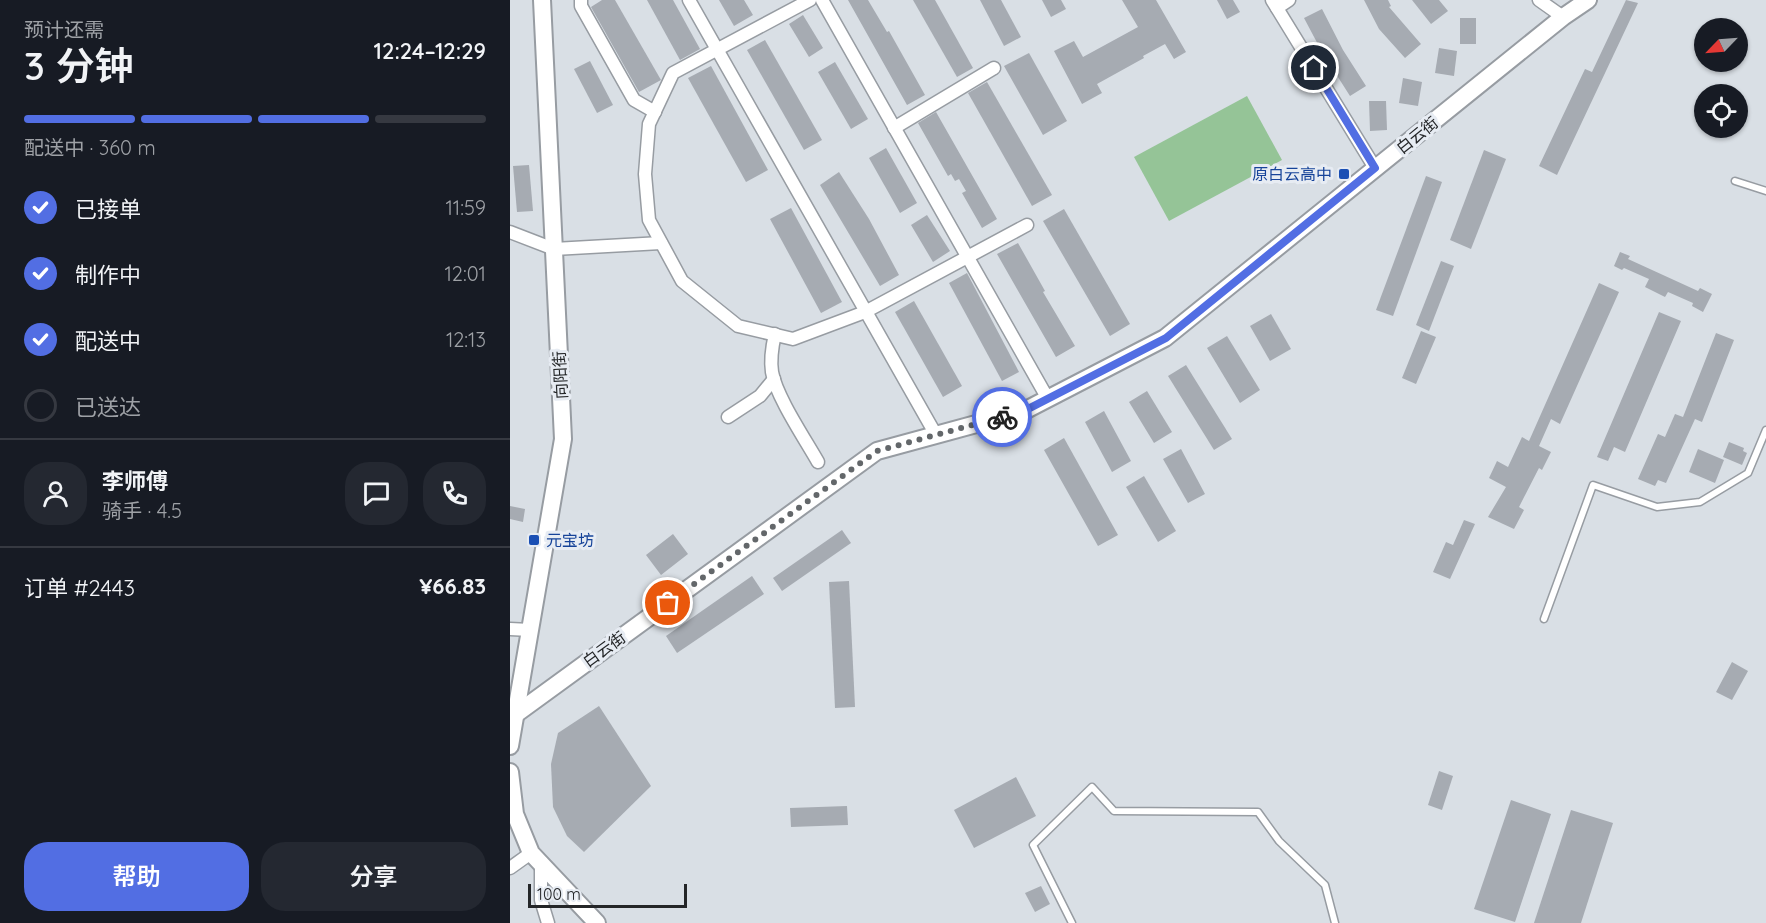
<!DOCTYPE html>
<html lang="zh">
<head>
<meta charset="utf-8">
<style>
	:root { --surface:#171b24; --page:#242831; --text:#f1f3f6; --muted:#9ea1a6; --line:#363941; --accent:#526ee3 }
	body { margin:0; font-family:Quicksand,"Noto Sans SC",sans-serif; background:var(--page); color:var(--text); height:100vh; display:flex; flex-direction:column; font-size:22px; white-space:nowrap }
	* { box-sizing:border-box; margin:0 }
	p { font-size:20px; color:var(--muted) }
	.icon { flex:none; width:33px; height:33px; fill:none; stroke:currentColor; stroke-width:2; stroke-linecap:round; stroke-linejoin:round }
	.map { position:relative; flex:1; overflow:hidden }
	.sheet { display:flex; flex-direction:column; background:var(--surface); width:510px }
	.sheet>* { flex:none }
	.needle { width:39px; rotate:245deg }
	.controls { position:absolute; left:1184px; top:18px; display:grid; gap:12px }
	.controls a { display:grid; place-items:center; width:54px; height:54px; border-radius:50%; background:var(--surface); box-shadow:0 2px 4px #0004; font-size:30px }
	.scale { position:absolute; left:18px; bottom:15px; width:159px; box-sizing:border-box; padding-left:6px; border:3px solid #242628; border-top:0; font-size:16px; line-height:21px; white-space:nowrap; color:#242628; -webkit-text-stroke:4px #e7ecf3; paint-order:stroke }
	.pin { position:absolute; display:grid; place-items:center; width:51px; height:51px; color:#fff; margin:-26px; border:3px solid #fff; border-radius:50%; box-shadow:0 2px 6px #0007 }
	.courier { position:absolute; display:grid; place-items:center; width:60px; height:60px; margin:-30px; border:4px solid #526ee3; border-radius:50%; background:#fff; color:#222; box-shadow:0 2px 8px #0007 }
	.overview em { font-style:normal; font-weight:600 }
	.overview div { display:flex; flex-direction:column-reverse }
	.overview { display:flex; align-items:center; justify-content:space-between; height:102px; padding:0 24px }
	h1 { font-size:39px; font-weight:600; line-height:45px }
	.bar { display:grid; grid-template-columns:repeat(4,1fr); gap:9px 6px; align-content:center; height:72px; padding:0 24px }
	.bar i { height:8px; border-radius:4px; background:var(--line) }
	.bar .current { background:var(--accent) }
	.bar p { grid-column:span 4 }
	.line { display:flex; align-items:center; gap:15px; padding:0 24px; border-top:2px solid var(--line) }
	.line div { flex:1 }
	.round { display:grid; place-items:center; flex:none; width:63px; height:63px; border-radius:24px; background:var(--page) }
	ol { padding:0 24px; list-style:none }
	li { display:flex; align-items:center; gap:18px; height:66px }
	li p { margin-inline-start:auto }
	li .icon { padding:6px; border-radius:50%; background:var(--accent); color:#fff; stroke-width:4 }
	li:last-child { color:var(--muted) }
	li i { width:33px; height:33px; border:3px solid var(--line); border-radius:50% }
	.action { display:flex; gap:12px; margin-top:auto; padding:12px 24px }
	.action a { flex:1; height:69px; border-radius:24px; background:var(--accent); color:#fff; font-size:24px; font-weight:600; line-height:69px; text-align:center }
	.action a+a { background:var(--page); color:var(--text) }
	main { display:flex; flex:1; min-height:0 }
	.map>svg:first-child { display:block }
	.green { fill:#95c497 }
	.building { fill:#a6abb2 }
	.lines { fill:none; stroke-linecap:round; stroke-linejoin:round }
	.lane-casing { stroke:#979ca2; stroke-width:9 }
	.street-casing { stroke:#979ca2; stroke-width:15 }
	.secondary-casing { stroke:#979ca2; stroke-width:20 }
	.lane { stroke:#fff; stroke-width:6 }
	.street { stroke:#fff; stroke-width:12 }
	.secondary { stroke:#fff; stroke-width:16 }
	.done { stroke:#63676a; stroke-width:6; stroke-dasharray:0 10.8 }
	.route { stroke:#526ee3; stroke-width:8 }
	.transit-dot { fill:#1a4fb4; stroke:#e7ecf3; stroke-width:2 }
	.labels { text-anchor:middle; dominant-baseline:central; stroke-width:6; stroke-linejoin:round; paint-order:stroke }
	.street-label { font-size:16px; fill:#242628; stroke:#e7ecf3 }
	.transit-label { font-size:16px; fill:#164399; stroke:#e7ecf3; text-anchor:end }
</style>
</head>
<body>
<main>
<section class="sheet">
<div class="overview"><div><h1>3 分钟</h1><p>预计还需</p></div><em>12:24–12:29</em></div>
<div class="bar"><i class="current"></i><i class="current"></i><i class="current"></i><i></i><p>配送中 · 360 m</p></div>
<ol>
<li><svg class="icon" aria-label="check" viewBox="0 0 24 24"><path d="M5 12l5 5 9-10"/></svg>已接单<p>11:59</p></li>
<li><svg class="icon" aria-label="check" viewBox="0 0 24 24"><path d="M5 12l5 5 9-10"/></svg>制作中<p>12:01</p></li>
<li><svg class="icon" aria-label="check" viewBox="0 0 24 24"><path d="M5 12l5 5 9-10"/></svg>配送中<p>12:13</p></li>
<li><i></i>已送达</li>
</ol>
<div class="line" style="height:108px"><a class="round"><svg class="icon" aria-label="person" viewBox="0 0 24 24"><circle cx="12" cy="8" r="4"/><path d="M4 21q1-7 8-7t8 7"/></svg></a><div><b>李师傅</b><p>骑手 · 4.5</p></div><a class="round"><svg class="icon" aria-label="chat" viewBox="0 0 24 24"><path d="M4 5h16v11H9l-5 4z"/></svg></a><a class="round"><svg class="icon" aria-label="phone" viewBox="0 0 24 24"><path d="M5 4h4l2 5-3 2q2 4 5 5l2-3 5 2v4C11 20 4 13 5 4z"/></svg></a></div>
<div class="line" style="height:78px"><div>订单 #2443</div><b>¥66.83</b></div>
<div class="action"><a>帮助</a><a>分享</a></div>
</section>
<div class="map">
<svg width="1256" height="923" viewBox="0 0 1256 923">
	<rect width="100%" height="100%" fill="#d9dfe5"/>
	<!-- green -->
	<polygon class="green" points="737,96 772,160 659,221 624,157"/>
	<!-- building -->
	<g class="building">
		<polygon points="92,0 105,0 151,80 129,92 81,7"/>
		<polygon points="137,0 163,0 190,49 170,60"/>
		<polygon points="209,0 234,0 243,15 224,26"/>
		<polygon points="338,0 358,0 377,32 379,31 415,95 397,105"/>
		<polygon points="403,0 425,0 463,68 447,77"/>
		<polygon points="470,0 491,0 511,37 494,46"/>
		<polygon points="532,0 551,0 556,9 541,17"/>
		<polygon points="612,0 646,0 676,52 664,59 655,44 633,56 634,58 587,84 592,93 572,104 544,51 564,41 573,57 628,27"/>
		<polygon points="707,0 723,0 730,12 717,19"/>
		<polygon points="854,0 878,0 881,6 879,7 911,44 895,58 869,29"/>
		<polygon points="902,0 929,0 938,11 921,24"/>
		<polygon points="1116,0 1128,3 1047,175 1029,166 1075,69 1082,72"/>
		<polygon points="812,9 833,50 856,86 840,96 812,52 794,18"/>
		<polygon points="293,15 313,48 299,57 279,24"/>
		<rect x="950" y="18" width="16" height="26"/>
		<polygon points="255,40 312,140 294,150 237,50"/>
		<polygon points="929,48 947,51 944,76 925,73"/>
		<polygon points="519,53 557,121 533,135 494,66"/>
		<polygon points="80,61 103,105 87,113 64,69"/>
		<polygon points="325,62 358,119 341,129 308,72"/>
		<polygon points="201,66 258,170 236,182 178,78"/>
		<polygon points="893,78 912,82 908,106 889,103"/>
		<polygon points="477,82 542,195 522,206 458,93"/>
		<polygon points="859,101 876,101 877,130 860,131"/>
		<polygon points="426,112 487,219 472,228 452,193 456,191 449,179 445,181 441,174 438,176 408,123"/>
		<polygon points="376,148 407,203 390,213 359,158"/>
		<polygon points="974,150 996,159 961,249 940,240"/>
		<polygon points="19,165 23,211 7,212 3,166"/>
		<polygon points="329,172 359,219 389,275 370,286 310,185"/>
		<polygon points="916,176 932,182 883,316 866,310"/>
		<polygon points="281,208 332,302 311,313 260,219"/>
		<polygon points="554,209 620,324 600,336 533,221"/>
		<polygon points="417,215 440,251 423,262 401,225"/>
		<polygon points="508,243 535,291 533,292 565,346 546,357 487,254"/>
		<polygon points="1110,252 1120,256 1118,259 1188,291 1190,288 1202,294 1193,312 1182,306 1183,303 1158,292 1155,297 1135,287 1139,279 1114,268 1112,270 1104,266"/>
		<polygon points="931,261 944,266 919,331 906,325"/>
		<polygon points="457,273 509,372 492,381 439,283"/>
		<polygon points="1089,283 1109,292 1050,424 1041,419 1029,446 1041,452 1032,470 1029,468 1009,507 1014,510 1004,529 978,517 996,487 979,478 987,461 998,467 1012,437 1019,441"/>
		<polygon points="404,301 452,386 433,397 385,312"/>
		<polygon points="1149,312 1171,321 1115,452 1104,447 1098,461 1087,457"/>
		<polygon points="761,314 781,349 760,361 740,326"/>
		<polygon points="911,331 926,337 906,384 892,378"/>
		<polygon points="1206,333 1224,340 1192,422 1185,419 1156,483 1148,480 1145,486 1128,479 1148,434 1155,437 1165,414 1173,417"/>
		<polygon points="717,336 750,390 730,403 697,348"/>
		<polygon points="676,365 722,439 704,450 658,376"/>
		<polygon points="637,391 662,432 644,443 619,402"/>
		<polygon points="594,411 621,461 602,472 575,422"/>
		<polygon points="554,438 608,535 588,546 534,450"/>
		<polygon points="1219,442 1234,448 1233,451 1237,453 1232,465 1213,457"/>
		<polygon points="671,449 695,494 678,503 653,459"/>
		<polygon points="1188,449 1214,460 1205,483 1179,472"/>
		<polygon points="634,476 666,531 648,542 616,487"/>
		<polygon points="0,506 15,509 13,522 0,519"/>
		<polygon points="954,520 965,524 940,579 923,572 936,542 943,545"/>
		<polygon points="332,530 341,543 272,591 263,578"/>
		<polygon points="163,534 178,554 151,575 136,555"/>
		<polygon points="242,576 254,594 167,653 156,636"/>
		<polygon points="339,581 345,707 325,708 319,582"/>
		<polygon points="1222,662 1238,671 1222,700 1206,692"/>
		<polygon points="89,706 141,786 74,852 57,836 43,807 41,764 48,733"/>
		<polygon points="929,771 943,776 932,810 918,805"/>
		<polygon points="506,777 526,816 464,848 444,810"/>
		<polygon points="1001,800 1041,814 1005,922 964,909"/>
		<polygon points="337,806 338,825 281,827 280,808"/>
		<polygon points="1061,810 1103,823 1071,923 1024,923"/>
		<polygon points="531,886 540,904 525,912 515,893"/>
	</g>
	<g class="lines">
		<defs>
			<g id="lane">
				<polyline points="1225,181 1256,191"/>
				<polyline points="1034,619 1083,485 1147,507 1190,502 1238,473 1256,430"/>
				<polyline points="562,923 523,845 582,787 604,811 748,812 769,841 815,885 825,923"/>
			</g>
			<g id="street">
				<polyline points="71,0 71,6 124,100 145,112"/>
				<polyline points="179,0 426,435"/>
				<polyline points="300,0 163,73 139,124 135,174 139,220 172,281 228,326 283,339 355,312 517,225"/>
				<polyline points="312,0 538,399"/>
				<polyline points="762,0 865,168"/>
				<polyline points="1029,0 1053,17"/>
				<polyline points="767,8 779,0"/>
				<polyline points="384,128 484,68"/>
				<polyline points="0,232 44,249 151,243"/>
				<path d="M265,334C262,347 260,359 262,372C266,396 295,439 308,462"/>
				<polyline points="218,417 250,396 264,379"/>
				<polyline points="0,629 20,630"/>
				<polyline points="31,864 31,900 38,923"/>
				<polyline points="0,868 21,853"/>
			</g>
			<g id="secondary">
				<polyline points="6,714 367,451 514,411 655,338 1053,17 1078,0"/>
				<polyline points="0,746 53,439 32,0"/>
				<polyline points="0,772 5,814 21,853 87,923"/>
			</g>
		</defs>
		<!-- lane casing -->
		<use href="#lane" class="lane-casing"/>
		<!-- street casing -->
		<use href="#street" class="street-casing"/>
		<!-- secondary casing -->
		<use href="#secondary" class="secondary-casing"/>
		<!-- lane -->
		<use href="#lane" class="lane"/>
		<!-- street -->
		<use href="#street" class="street"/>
		<!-- secondary -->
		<use href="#secondary" class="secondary"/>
	</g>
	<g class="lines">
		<!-- done -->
		<polyline class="done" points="158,603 367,451 492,417"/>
		<!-- route -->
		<polyline class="route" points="492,417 514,411 656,338 865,168 804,68"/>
	</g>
	<!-- markers -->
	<g class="transit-dot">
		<rect x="828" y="168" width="12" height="12" rx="3"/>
		<rect x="18" y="534" width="12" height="12" rx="3"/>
	</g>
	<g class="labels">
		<!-- street labels -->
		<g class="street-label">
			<text transform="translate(907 135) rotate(-39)">白云街</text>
			<text transform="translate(50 375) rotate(-93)">向阳街</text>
			<text transform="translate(94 649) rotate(-36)">白云街</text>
		</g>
		<!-- transit labels -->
		<g class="transit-label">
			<text x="822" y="174">原白云高中</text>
			<text x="36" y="540" text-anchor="start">元宝坊</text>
		</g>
	</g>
</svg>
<div class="controls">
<a><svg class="needle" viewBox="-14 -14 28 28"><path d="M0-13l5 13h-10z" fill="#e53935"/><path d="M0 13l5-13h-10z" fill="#9ea1a6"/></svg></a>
<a><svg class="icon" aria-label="locate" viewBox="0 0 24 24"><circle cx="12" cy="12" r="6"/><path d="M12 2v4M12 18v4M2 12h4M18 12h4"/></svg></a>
</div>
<div class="scale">100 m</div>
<div class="pin" style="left:158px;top:603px;background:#ea580c"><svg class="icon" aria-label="bag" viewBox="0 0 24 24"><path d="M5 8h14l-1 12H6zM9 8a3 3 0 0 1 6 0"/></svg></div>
<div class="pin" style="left:804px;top:68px;background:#1f2937"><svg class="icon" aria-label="home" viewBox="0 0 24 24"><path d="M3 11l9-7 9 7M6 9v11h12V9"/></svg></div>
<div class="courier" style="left:492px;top:417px"><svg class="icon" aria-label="bike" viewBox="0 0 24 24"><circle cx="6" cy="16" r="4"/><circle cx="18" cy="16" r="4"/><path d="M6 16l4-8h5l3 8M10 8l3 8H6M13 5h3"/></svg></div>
</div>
</main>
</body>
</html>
